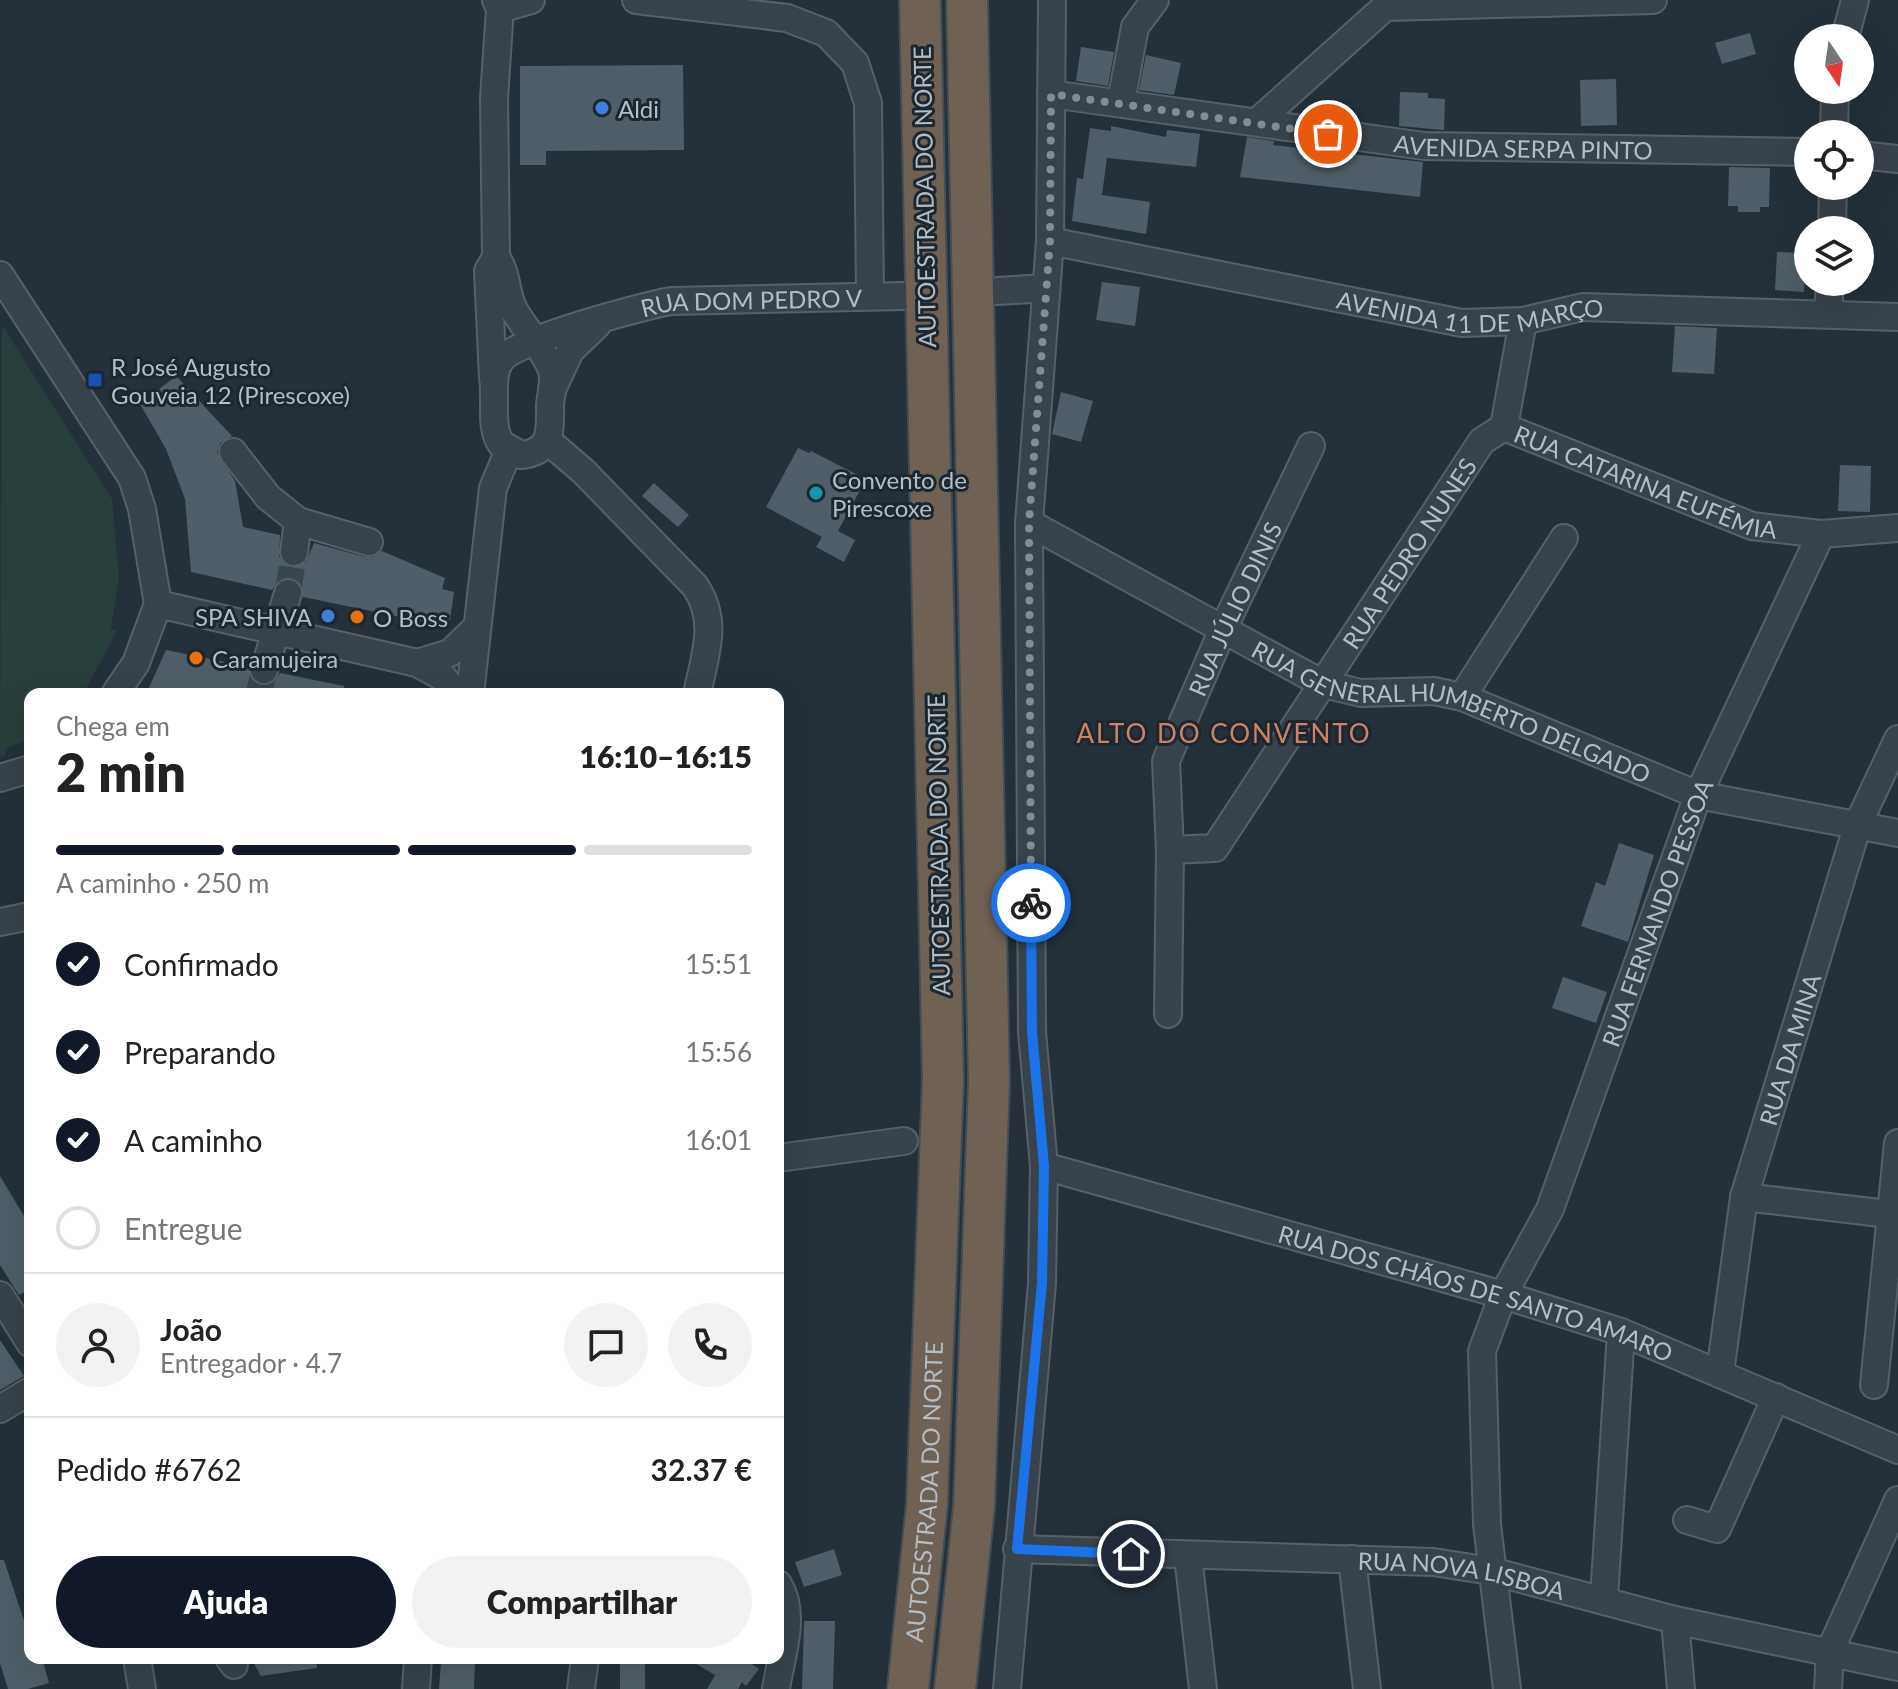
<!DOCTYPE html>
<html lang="pt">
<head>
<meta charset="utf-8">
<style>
	:root { --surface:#fff; --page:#f2f2f2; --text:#222; --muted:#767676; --line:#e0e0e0; --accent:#111827 }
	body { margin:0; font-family:Lato,sans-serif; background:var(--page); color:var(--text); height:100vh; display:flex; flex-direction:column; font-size:30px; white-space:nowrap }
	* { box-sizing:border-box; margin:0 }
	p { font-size:26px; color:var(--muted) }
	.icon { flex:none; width:44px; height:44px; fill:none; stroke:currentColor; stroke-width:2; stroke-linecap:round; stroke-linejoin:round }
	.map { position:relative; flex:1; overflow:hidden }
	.drawer { position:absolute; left:24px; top:688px; width:760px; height:976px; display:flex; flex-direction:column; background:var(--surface); border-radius:16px; box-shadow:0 8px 32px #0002 }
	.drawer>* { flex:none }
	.needle { width:52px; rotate:167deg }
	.tools { position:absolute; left:1794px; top:24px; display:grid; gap:16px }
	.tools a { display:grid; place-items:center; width:80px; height:80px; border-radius:50%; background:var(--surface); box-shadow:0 8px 32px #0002; font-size:40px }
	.pin { position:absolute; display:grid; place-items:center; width:68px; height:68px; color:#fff; margin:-34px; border:4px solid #fff; border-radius:50%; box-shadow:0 2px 8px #0007 }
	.courier { position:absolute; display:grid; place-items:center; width:80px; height:80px; margin:-40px; border:6px solid #1a73e8; border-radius:50%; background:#fff; color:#222; box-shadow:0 2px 10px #0007 }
	.summary em { font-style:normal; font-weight:800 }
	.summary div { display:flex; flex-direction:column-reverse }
	.summary { display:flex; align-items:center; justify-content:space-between; height:136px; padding:0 32px }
	h1 { font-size:52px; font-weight:800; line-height:60px }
	.bar { display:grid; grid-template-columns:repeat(4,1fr); gap:12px 8px; align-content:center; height:96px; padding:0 32px }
	.bar i { height:10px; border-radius:6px; background:var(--line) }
	.bar .selected { background:var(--accent) }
	.bar p { grid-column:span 4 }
	.line { display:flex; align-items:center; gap:20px; padding:0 32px; border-top:2px solid var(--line) }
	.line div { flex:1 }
	.round { display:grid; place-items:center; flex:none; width:84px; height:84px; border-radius:42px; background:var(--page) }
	ol { padding:0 32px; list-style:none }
	li { display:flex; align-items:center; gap:24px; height:88px }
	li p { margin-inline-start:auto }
	li .icon { padding:8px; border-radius:50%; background:var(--accent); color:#fff; stroke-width:4 }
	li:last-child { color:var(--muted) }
	li i { width:44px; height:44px; border:4px solid var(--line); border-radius:50% }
	.action { display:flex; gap:16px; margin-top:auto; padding:16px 32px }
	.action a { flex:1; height:92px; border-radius:48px; background:var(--accent); color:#fff; font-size:32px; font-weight:800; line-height:92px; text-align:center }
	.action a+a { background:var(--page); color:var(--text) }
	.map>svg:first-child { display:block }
	.green { fill:#293f3c }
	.building { fill:#4f5e68 }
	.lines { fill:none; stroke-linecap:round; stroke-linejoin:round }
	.minor-tunnel { stroke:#39464f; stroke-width:26; stroke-dasharray:26 13; stroke-linecap:butt }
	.minor-casing { stroke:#566068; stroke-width:30 }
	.highway-casing { stroke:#434d55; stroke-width:44 }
	.minor { stroke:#38424a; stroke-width:26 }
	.highway { stroke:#706155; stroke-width:40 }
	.done { stroke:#818c95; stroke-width:8; stroke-dasharray:0 14.4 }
	.route { stroke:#1a73e8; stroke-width:10 }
	.shop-dot { fill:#3f7fe0; stroke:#1d272f; stroke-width:3 }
	.transit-dot { fill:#1a4fb4; stroke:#1d272f; stroke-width:3 }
	.culture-dot { fill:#0f9aa8; stroke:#1d272f; stroke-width:3 }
	.food-dot { fill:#e8710a; stroke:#1d272f; stroke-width:3 }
	.labels { text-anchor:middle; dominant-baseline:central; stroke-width:6; stroke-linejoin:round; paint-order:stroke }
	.poi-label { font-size:24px; fill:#b3bdc6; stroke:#1d272f; text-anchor:start }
	.street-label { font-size:24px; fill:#b3bdc6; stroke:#1d272f }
	.neighbourhood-label { font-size:26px; letter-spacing:2px; fill:#cd8367; stroke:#1d272f }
</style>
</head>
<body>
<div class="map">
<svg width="1898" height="1689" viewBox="0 0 1898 1689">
	<rect width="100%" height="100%" fill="#24313a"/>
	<!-- green -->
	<polygon class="green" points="2,325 112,499 119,577 111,629 117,631 87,687 82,694 30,694 30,739 5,749 5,756 0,758"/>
	<!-- building -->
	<g class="building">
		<polygon points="1750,33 1756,54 1722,64 1715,43"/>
		<polygon points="1081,47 1114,52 1108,86 1076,81"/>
		<polygon points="1146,55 1181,63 1174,95 1139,90"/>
		<polygon points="683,65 684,150 546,151 546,165 520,165 520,66"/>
		<polygon points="1616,79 1617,125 1581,126 1580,80"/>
		<polygon points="1400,92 1428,93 1428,98 1445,99 1444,130 1399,126"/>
		<polygon points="1111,126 1166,137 1167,130 1200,134 1196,167 1107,158 1102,195 1150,202 1146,234 1072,221 1077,178 1083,179 1090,128 1111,131"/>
		<polygon points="1247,137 1274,141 1273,145 1423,162 1420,197 1240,177"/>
		<polygon points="1729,167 1770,168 1769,207 1760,207 1760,212 1738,212 1738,206 1728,206"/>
		<polygon points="1777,252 1806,253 1804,292 1775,290"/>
		<polygon points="1102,282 1140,287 1135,326 1096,320"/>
		<polygon points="1675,326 1717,328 1714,374 1672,372"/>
		<polygon points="176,376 232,436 220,443 217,453 235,481 243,527 280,535 279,557 291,568 306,562 314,543 365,557 373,557 382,551 445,578 442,589 454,592 449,627 303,597 300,583 292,578 278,581 272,590 191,572 185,499 166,449 140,404"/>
		<polygon points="1061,392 1093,401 1081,442 1052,434"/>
		<polygon points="798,448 809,453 811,451 866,479 838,531 855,540 844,562 816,547 822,537 766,507"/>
		<polygon points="1840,465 1871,466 1870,512 1838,511"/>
		<polygon points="654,483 689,515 678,527 642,496"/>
		<polygon points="166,650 249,667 252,680 260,685 274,682 280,673 344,686 344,694 146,694"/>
		<polygon points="1619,843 1654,855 1628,942 1581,926 1596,882 1605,886"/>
		<polygon points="1563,977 1607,992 1596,1023 1552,1008"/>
		<polygon points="0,1176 30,1226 30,1289 19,1295 0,1265"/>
		<polygon points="0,1340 24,1376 0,1390"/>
		<polygon points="834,1549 842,1575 804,1587 795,1562"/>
		<polygon points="0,1560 4,1560 30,1639 30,1658 42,1658 49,1683 28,1689 8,1689 0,1663"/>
		<polygon points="804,1621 835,1621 833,1689 802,1689"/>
		<polygon points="251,1658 316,1658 317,1668 261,1676"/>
		<rect x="620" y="1658" width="25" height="31"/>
		<polygon points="686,1658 743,1658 759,1669 746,1686 742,1682 738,1689 707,1689 715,1675"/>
		<polygon points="441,1662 475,1664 474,1689 439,1689"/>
	</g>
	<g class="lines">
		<!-- minor-tunnel -->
		<g class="minor-tunnel">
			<polyline points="288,593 294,552"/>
			<polyline points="259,694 264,670"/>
		</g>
		<defs>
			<g id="minor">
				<polyline points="636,0 787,18 826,33 855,63 868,103 870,296"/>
				<polyline points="1386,7 1653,0"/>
				<polyline points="500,9 531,0"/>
				<polyline points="1845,38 1855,0"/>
				<path id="s1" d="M1051,94L1424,146L1808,152"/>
				<polyline points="1121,102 1135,27 1155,0"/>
				<polyline points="1257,122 1393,0"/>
				<polyline points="1834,134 1835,90"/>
				<polyline points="1860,155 1898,159"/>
				<polyline points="1832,230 1833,186"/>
				<path id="s2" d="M1050,241L1462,323L1523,321L1583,307L1898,317"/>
				<path id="s3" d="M496,257C508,274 505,292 514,310C525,329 542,347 551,368C556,379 551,392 550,405C550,429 553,452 521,455L501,444C493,431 494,417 494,402C494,388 492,371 501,360C515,340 643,306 671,301L903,296"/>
				<polyline points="496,257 494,98 500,9 496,0"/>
				<polyline points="0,275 132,478 142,509 158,604 417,663 443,677 455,694"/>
				<polyline points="998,291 1046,288"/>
				<polyline points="1828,313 1830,282"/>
				<path id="s4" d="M1523,321L1504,427L1752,526L1821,534L1898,528"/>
				<polyline points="493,379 488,271 496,257"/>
				<polyline points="552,390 570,351 597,325"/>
				<path d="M548,441L583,471L695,586C719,621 705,655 697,694"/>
				<polyline points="233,452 268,497 298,521"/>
				<path id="s5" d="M1029,523L1323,684L1361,693L1434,691L1462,697L1698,795L1898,833"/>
				<polyline points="294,552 298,521 369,542"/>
				<polyline points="417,663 450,653 477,627"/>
				<polyline points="264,670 288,593"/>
				<polyline points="115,694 136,663 158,604"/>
				<polyline points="470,694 493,488 509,450"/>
				<polyline points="1462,697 1564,538"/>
				<polyline points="0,778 30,769"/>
				<path id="s6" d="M1170,850L1215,848L1482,441L1504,427"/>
				<polyline points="0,922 30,916"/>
				<path id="s7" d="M1168,1014L1170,850L1166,761L1223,629L1311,446"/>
				<polyline points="778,1158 904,1141"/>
				<path id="s8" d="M1044,1166L1503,1295L1621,1332L1898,1450"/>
				<polyline points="1744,1197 1898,1215"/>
				<polyline points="0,1295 30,1343"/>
				<path id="s9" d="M1720,1373L1744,1197L1858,824L1898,739"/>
				<polyline points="1874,1385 1898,1143"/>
				<polyline points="0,1409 30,1391"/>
				<polyline points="1687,1520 1717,1529 1776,1397"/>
				<path id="s10" d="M1017,1549L1433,1562L1491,1571L1675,1620L1898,1667"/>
				<polyline points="1188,1556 1203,1689"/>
				<polyline points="1352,1559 1367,1689"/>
				<polyline points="1604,1598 1621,1332"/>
				<polyline points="1675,1620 1681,1689"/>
				<polyline points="137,1658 142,1689"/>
				<polyline points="229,1658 234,1665"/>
				<polyline points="416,1689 418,1658"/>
				<polyline points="581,1689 585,1658"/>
				<path d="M776,1689C781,1656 797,1614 778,1584"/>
				<polyline points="1007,1689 1042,1283 1044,1166 1032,1032 1029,523 1050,241 1052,0"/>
				<path id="s11" d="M1507,1689L1487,1524L1482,1351L1503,1295L1550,1209L1698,795L1821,534"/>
				<polyline points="1828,1689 1830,1651 1898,1500"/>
			</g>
			<g id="highway">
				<path id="s12" d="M908,1689L927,1504L943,1079L920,0"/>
				<polyline points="955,1689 974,1507 989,1081 967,0"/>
			</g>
		</defs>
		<!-- minor casing -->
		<use href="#minor" class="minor-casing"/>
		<!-- highway casing -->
		<use href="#highway" class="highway-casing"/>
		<!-- minor -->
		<use href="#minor" class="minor"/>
		<!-- highway -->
		<use href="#highway" class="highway"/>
	</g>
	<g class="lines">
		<!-- done -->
		<polyline class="done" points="1031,903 1029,523 1050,241 1051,94 1328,134"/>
		<!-- route -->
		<polyline class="route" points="1031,903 1032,1032 1044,1166 1042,1283 1017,1549 1131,1554"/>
	</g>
	<!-- markers -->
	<g class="shop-dot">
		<circle cx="602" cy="108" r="8"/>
		<circle cx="328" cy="616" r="8"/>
	</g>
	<rect class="transit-dot" x="87" y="372" width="16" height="16" rx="4"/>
	<circle class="culture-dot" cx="816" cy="493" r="8"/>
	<g class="food-dot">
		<circle cx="357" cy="617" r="8"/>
		<circle cx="196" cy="658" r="8"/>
	</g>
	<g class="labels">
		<!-- poi labels -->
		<g class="poi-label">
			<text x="618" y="108">Aldi</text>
			<text x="111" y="366">R José Augusto<tspan x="111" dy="28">Gouveia 12 (Pirescoxe)</tspan></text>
			<text x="832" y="479">Convento de<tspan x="832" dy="28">Pirescoxe</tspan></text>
			<text x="312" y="616" text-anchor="end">SPA SHIVA</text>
			<text x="373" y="617">O Boss</text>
			<text x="212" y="658">Caramujeira</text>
		</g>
		<!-- street labels -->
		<g class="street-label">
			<text stroke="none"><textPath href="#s1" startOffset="476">AVENIDA SERPA PINTO</textPath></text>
			<text transform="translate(924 197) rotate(-91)">AUTOESTRADA DO NORTE</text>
			<text stroke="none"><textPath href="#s2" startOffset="428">AVENIDA 11 DE MARÇO</textPath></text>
			<text stroke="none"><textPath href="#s3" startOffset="600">RUA DOM PEDRO V</textPath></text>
			<text stroke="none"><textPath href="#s4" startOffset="260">RUA CATARINA EUFÉMIA</textPath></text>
			<text stroke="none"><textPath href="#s6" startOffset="398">RUA PEDRO NUNES</textPath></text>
			<text stroke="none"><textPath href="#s7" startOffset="420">RUA JÚLIO DINIS</textPath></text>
			<text stroke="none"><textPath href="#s5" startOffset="468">RUA GENERAL HUMBERTO DELGADO</textPath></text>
			<text transform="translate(938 845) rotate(-91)">AUTOESTRADA DO NORTE</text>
			<text stroke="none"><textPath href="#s11" startOffset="812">RUA FERNANDO PESSOA</textPath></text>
			<text stroke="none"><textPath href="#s9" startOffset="332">RUA DA MINA</textPath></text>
			<text stroke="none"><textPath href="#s8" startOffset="450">RUA DOS CHÃOS DE SANTO AMARO</textPath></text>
			<text stroke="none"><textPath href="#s12" startOffset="198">AUTOESTRADA DO NORTE</textPath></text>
			<text stroke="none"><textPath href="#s10" startOffset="446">RUA NOVA LISBOA</textPath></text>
		</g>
		<!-- neighbourhood labels -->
		<g class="neighbourhood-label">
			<text x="1224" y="733">ALTO DO CONVENTO</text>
		</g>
	</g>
</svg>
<div class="tools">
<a><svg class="needle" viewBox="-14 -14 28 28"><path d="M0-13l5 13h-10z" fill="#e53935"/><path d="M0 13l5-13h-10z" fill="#767676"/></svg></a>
<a><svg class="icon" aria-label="locate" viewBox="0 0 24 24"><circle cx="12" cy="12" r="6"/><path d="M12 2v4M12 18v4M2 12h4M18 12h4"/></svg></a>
<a><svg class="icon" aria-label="layers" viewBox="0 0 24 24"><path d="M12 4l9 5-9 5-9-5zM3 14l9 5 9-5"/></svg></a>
</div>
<div class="pin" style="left:1328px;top:134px;background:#ea580c"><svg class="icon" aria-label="bag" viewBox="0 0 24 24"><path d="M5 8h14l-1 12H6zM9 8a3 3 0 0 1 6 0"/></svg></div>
<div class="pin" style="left:1131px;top:1554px;background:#1f2937"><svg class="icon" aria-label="home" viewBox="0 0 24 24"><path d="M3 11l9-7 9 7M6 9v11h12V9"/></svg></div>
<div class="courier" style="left:1031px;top:903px"><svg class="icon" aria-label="bike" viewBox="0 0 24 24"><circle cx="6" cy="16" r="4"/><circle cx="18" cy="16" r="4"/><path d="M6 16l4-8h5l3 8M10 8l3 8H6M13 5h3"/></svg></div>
<section class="drawer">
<div class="summary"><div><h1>2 min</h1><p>Chega em</p></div><em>16:10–16:15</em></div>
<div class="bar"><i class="selected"></i><i class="selected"></i><i class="selected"></i><i></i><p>A caminho · 250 m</p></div>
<ol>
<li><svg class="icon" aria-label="check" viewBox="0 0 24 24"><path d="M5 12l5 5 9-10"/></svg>Confirmado<p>15:51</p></li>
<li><svg class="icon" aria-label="check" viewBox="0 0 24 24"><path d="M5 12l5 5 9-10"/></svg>Preparando<p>15:56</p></li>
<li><svg class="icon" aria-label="check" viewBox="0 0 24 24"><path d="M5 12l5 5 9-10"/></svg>A caminho<p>16:01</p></li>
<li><i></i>Entregue</li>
</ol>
<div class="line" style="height:144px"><a class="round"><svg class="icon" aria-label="person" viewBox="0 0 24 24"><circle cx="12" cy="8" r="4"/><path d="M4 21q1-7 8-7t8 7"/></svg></a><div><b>João</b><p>Entregador · 4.7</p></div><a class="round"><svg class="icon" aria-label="chat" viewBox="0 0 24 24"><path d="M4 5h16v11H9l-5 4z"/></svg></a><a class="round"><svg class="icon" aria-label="phone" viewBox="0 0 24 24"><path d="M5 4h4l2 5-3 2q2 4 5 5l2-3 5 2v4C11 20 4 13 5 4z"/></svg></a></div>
<div class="line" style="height:104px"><div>Pedido #6762</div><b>32.37 €</b></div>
<div class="action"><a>Ajuda</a><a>Compartilhar</a></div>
</section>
</div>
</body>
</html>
